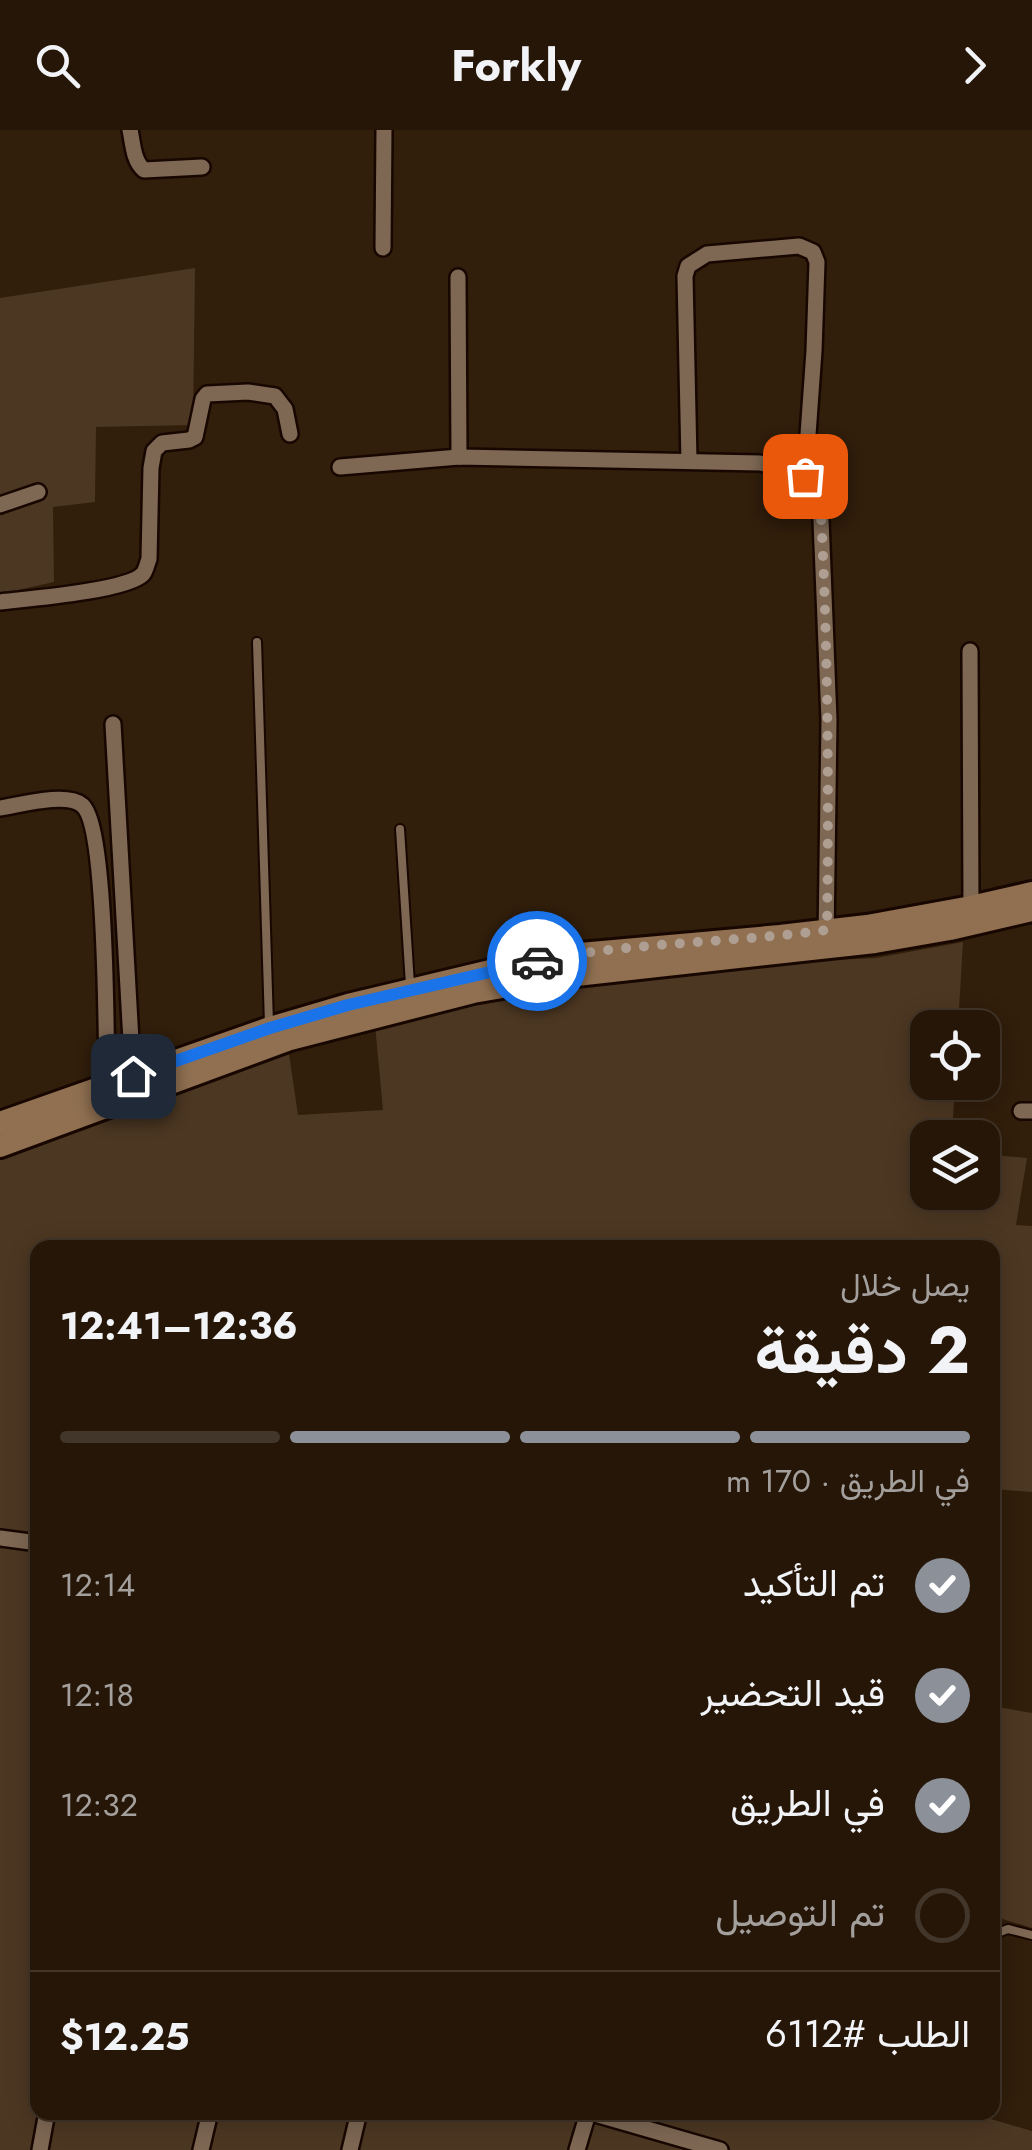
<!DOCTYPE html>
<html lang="ar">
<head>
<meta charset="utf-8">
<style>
	:root { --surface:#251608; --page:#2d1f12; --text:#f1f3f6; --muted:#a39f9c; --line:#423529; --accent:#8c9099 }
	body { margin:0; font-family:Jost,Vazirmatn,sans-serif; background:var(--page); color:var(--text); direction:rtl; height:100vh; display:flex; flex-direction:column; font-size:38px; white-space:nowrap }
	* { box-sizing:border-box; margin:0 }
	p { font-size:32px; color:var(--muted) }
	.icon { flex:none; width:55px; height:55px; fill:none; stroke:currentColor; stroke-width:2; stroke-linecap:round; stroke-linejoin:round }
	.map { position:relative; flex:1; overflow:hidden; direction:ltr }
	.panel { position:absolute; left:30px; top:1110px; width:970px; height:880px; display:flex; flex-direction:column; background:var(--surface); border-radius:20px; box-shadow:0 5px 25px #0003,0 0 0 2px var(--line); direction:rtl }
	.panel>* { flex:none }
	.buttons { position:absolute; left:910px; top:880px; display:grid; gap:20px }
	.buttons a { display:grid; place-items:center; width:90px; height:90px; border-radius:20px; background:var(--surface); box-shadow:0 5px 25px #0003,0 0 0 2px var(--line); font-size:50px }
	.pin { position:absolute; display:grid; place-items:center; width:85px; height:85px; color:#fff; margin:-42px; border-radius:20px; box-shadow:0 5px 15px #0006 }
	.courier { position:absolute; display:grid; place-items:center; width:100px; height:100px; margin:-50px; border:8px solid #1a73e8; border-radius:50%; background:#fff; color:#222; box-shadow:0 2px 12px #0007 }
	.headline em { font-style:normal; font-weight:700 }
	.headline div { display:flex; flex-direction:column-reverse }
	.headline { display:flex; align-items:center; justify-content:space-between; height:170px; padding:0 30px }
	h1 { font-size:65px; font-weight:700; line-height:75px }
	.bar { display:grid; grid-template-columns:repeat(4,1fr); gap:15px 10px; align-content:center; height:120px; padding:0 30px }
	.bar i { height:12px; border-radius:8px; background:var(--line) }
	.bar .selected { background:var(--accent) }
	.bar p { grid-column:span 4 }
	.line { display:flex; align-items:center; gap:25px; padding:0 30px; border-top:2px solid var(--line) }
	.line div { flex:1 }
	ol { padding:0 30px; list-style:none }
	li { display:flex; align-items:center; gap:30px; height:110px }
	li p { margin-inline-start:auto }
	li .icon { padding:10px; border-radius:50%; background:var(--accent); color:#fff; stroke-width:4 }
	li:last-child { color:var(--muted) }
	li i { width:55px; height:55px; border:5px solid var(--line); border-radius:50% }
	header { display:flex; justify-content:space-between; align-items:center; height:130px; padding:0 30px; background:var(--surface); font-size:45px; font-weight:700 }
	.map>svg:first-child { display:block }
	.green { fill:#4c3722 }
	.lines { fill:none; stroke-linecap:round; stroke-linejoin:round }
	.service-casing { stroke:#180700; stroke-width:12 }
	.minor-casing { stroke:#180700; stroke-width:20 }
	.secondary-casing { stroke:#180700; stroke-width:28 }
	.service { stroke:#7e6854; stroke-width:8 }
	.minor { stroke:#7e6854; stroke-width:15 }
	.secondary { stroke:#907051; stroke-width:22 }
	.done { stroke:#ae9f92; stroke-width:10; stroke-dasharray:0 18 }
	.route { stroke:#1a73e8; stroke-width:12 }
</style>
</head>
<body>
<header><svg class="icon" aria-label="forward" viewBox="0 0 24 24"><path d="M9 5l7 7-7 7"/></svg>Forkly<svg class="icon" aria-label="search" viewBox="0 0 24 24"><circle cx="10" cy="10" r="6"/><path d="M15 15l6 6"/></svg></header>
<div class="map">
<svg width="1032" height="2020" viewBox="0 0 1032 2020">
	<rect width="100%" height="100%" fill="#311e0b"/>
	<!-- green -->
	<g class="green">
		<polygon points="195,138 193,295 96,297 95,372 53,377 54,452 0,464 0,168"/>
		<polygon points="963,812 958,897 928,898 928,952 955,953 952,1007 928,1008 928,1062 982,1062 983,1024 1027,1028 1016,1095 1032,1096 1032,1362 993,1359 992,1118 38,1118 38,1982 967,1982 1032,2001 1032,2020 0,2020 0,1027 288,917 298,985 383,980 375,895 546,852 690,837 876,828"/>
		<polygon points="992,1576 1032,1583 1032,1798 993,1786"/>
	</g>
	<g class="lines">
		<defs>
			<g id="service">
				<polyline points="257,512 269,894"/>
				<polyline points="400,699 410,855"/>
				<polyline points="992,1805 1008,1799 1032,1805"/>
			</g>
			<g id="minor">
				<path d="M130,0C133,13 133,31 144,40L202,37"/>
				<polyline points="383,118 384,0"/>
				<polyline points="458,147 459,327"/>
				<polyline points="689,331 685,146 688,136 707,124 799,116 813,122 817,132 814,221 805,346"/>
				<polyline points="340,337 459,327 760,333 780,337 805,346 816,357 820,365 829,590 826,809"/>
				<polyline points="0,375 38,362"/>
				<path d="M0,472C26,469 127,461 143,444C146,440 147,434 149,429L151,338L154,321L162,313L189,310L195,307L203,269L207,264L248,262L275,266L285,279L290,304"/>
				<polyline points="970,521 971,777"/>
				<polyline points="113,594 133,946"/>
				<path d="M0,678C20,675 66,662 82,675C107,694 106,913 107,955"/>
				<polyline points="1021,981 1032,981"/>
				<polyline points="0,1408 38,1413"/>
				<polyline points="588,1982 720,2020"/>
				<polyline points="40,2020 47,1982"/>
				<polyline points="201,2020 210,1982"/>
				<polyline points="350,2020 359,1982"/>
				<polyline points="577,2020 588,1983"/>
			</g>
			<g id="secondary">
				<polyline points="0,993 270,898 348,875 507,837 569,825 780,806 867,796 971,777 1032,763"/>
				<polyline points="0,1016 290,909 473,862 558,847 875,812 950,799 1032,780"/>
			</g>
		</defs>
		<!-- service casing -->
		<use href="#service" class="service-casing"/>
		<!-- minor casing -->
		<use href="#minor" class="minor-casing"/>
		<!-- secondary casing -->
		<use href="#secondary" class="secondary-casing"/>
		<!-- service -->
		<use href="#service" class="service"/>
		<!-- minor -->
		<use href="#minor" class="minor"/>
		<!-- secondary -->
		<use href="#secondary" class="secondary"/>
	</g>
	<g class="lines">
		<!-- done -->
		<path class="done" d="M537,831C632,812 731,813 827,800C829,654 828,510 820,365L816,356L805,346"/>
		<!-- route -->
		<polyline class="route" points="133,946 270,898 348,875 537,831"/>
	</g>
</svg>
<div class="buttons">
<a><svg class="icon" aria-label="locate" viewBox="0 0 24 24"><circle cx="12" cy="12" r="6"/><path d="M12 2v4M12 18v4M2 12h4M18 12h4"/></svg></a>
<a><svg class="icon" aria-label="layers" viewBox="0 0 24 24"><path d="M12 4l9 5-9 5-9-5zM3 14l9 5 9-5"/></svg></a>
</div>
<div class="pin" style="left:805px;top:346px;background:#ea580c"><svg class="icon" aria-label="bag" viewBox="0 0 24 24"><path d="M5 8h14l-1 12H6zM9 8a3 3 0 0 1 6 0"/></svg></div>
<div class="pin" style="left:133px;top:946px;background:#1f2937"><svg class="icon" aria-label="home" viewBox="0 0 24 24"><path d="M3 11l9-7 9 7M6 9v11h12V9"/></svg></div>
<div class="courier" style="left:537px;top:831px"><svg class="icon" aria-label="car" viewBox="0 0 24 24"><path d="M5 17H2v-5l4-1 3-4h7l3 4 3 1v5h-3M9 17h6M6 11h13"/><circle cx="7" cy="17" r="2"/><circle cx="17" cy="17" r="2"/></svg></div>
<section class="panel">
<div class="headline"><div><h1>2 دقيقة</h1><p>يصل خلال</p></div><em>12:36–12:41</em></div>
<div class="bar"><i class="selected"></i><i class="selected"></i><i class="selected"></i><i></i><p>في الطريق · 170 m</p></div>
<ol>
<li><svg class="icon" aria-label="check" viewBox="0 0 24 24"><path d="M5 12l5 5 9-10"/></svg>تم التأكيد<p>12:14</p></li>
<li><svg class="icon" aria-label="check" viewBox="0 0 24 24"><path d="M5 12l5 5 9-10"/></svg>قيد التحضير<p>12:18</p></li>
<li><svg class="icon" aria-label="check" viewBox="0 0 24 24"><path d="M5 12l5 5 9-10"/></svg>في الطريق<p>12:32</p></li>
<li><i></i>تم التوصيل</li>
</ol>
<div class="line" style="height:130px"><div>الطلب #6112</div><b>$12.25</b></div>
</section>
</div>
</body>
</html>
